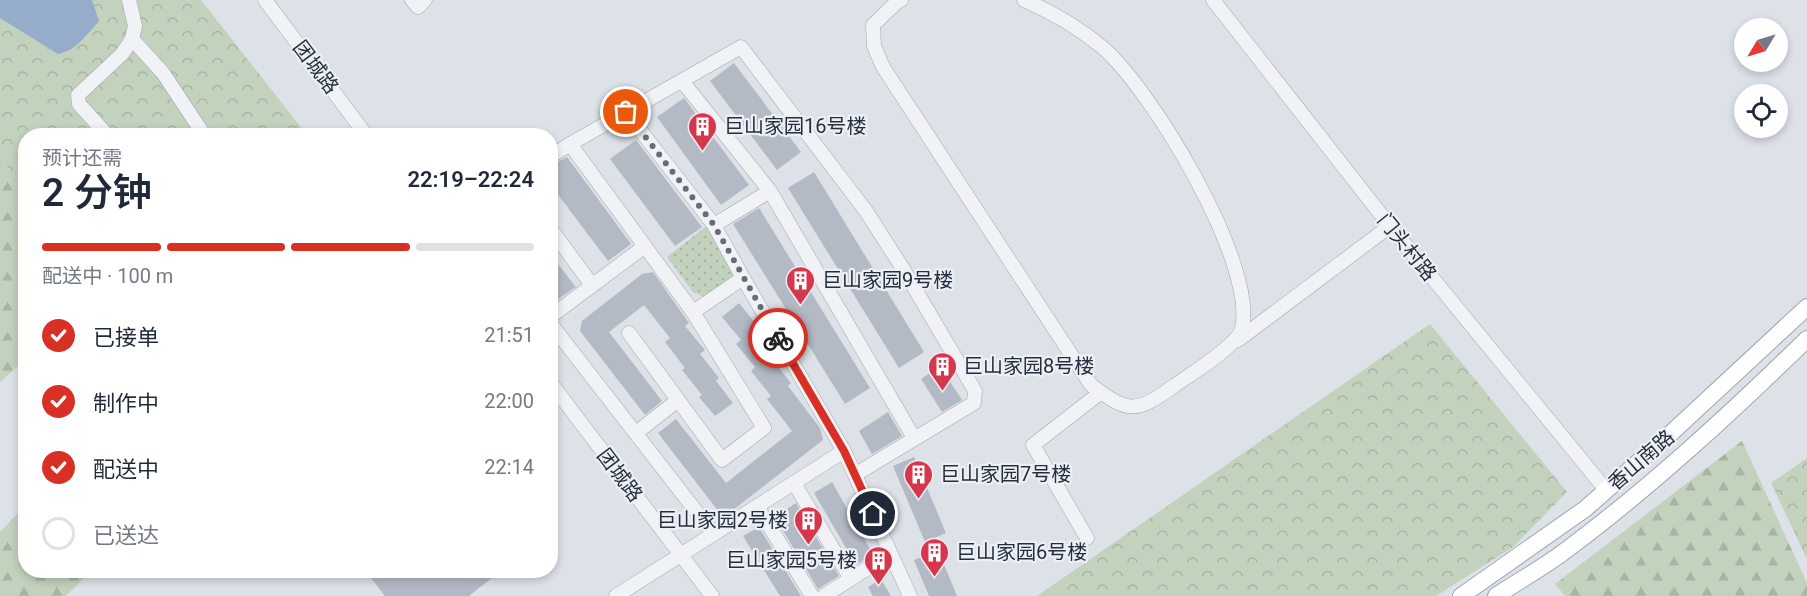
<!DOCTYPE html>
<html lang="zh">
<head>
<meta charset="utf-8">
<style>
	:root { --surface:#fff; --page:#f2f2f3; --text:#1f2937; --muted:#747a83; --line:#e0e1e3; --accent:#d93025 }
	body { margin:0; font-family:Roboto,"Noto Sans SC",sans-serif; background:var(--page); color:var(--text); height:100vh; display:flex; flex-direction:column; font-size:22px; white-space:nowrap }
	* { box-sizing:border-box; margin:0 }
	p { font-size:20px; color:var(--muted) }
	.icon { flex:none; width:33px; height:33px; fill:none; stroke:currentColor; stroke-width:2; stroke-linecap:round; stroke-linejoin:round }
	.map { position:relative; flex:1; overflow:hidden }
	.details { position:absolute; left:18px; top:128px; width:540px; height:450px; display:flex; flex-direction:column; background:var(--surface); border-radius:24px; box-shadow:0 3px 9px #0003 }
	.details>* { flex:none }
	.needle { width:39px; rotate:232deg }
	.buttons { position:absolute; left:1734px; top:18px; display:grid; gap:12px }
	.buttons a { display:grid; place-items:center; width:54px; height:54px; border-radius:50%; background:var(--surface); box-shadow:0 3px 9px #0003; font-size:30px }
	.pin { position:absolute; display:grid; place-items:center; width:51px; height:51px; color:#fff; margin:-26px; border:3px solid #fff; border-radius:50%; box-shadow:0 2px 6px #0007 }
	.courier { position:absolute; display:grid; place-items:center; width:60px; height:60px; margin:-30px; border:4px solid #d93025; border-radius:50%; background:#fff; color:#222; box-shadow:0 2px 8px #0007 }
	.headline em { font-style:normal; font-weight:600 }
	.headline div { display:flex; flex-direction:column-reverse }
	.headline { display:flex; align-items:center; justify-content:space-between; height:102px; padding:0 24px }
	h1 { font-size:39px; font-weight:600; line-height:45px }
	.bar { display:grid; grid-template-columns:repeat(4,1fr); gap:9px 6px; align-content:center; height:72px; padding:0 24px }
	.bar i { height:8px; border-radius:4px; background:var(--line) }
	.bar .selected { background:var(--accent) }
	.bar p { grid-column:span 4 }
	ol { padding:0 24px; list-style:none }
	li { display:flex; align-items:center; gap:18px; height:66px }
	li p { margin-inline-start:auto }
	li .icon { padding:6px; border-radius:50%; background:var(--accent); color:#fff; stroke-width:4 }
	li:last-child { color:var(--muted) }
	li i { width:33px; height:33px; border:3px solid var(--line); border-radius:50% }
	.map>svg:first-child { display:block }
	.forest { fill:url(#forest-firs) }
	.park { fill:url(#park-crowns) }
	.garden { fill:url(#garden-dots) }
	.water { fill:#95adcb }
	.building { fill:#b4bac5 }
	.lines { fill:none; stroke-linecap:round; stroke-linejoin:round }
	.minor-casing { stroke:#a2a8b2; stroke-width:15 }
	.major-casing { stroke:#9ba4b4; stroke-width:18 }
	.minor { stroke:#f0f2f6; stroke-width:14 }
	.major { stroke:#fff; stroke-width:16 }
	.done { stroke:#656d7a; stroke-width:6; stroke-dasharray:0 10.8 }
	.route { stroke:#d93025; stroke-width:8 }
	.labels { text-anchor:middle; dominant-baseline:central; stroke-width:4.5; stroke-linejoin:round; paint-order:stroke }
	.street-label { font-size:20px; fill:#252e3f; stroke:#ecf0f5 }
	.poi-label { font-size:20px; fill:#252e3f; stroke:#ecf0f5; text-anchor:start }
</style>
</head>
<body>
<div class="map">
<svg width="1807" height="596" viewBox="0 0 1807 596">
	<defs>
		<pattern id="forest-firs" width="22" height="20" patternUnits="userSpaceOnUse" patternTransform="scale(1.5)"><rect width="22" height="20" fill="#c2d2bd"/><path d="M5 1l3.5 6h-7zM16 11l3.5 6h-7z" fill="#a7b5a4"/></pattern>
		<pattern id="park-crowns" width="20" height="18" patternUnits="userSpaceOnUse" patternTransform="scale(1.5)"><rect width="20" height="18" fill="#c2d2bd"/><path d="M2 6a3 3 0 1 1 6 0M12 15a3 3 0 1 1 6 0" fill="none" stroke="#a7b5a4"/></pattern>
		<pattern id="garden-dots" width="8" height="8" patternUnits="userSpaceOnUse" patternTransform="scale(1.5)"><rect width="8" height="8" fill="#c2d2bd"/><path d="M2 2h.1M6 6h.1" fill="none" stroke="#a7b5a4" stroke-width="1.8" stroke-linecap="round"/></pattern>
	</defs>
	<rect width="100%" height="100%" fill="#dde1e8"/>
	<!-- forest -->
	<g class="forest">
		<polygon points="0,157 25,190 25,360 0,382"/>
		<polygon points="1742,441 1807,583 1807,596 1565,596 1555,584"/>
		<polygon points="25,506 26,570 92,570 66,596 0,596 0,532"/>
	</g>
	<!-- park -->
	<g class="park">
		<polygon points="0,0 201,0 307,135 26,135 25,190 0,157"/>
		<polygon points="1430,324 1567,492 1513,547 1436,596 1037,596"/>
		<polygon points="1807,458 1807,559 1771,483"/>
	</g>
	<!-- garden -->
	<polygon class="garden" points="709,224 740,270 704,297 693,292 667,257"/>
	<!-- water -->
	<path class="water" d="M0,0H92L99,21C87,34 76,51 58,54L0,18Z"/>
	<!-- building -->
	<g class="building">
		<polygon points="734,63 801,152 777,170 710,81"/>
		<polygon points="684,98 749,185 721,205 657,117"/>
		<polygon points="636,140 702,227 675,246 610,159"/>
		<polygon points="567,157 631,244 608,261 550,184 550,166"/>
		<polygon points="814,172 924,352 899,368 788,188"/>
		<polygon points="759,208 870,388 845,404 733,224"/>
		<polygon points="550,254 576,287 557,300 550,291"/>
		<polygon points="653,272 689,323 685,326 705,350 700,354 719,378 716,381 733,403 715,416 699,397 702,395 682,370 685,368 665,342 670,338 644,305 609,332 662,401 645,415 580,331 582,321 642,274"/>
		<polygon points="739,303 760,329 757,332 777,357 773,360 791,383 788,386 820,428 823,440 728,514 719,512 658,433 676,419 726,483 792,431 767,399 771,396 751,371 755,367 736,344 741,340 722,317"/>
		<polygon points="940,366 962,400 942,412 921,379"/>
		<polygon points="888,412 902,436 872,454 859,431"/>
		<polygon points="914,457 946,533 925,542 893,466"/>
		<polygon points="832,482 873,554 856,565 814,493"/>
		<polygon points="796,503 839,576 818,589 775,517"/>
		<polygon points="759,527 801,596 780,596 743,536"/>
		<polygon points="938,550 957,596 929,596 914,560"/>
		<polygon points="365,570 502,570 469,596 385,596"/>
		<polygon points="881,579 891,596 873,596 868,587"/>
	</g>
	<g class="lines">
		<defs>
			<g id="minor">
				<polyline points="129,0 135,26 132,39 163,73 204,135"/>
				<polyline points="265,0 366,135"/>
				<polyline points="412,0 418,7 425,0"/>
				<path d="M901,0L898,1L873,25L874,46L883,67L1091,385C1129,414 1136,413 1174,386C1189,375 1239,345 1242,328C1257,264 1151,88 1102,47C1078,27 1052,12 1024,0"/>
				<polyline points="1213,0 1390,226 1606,490"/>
				<polyline points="682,81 770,191 914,438"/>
				<polyline points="626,112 714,225 743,278"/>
				<polyline points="107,135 79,104 78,95 122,54 132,39"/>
				<polyline points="570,144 741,47 866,211 905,272 975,391 974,403 856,474"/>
				<polyline points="550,157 570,144 693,312"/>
				<polyline points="714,225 770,191"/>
				<polyline points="550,228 592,285"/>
				<polyline points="550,317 645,246"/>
				<polyline points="550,323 713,533"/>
				<polyline points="1238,340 1390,226"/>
				<polyline points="550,382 712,596"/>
				<polyline points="636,433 678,400"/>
				<polyline points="844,451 910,596"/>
				<polyline points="794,483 851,579"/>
				<polyline points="757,506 812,596"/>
				<polyline points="1087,538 1033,445 1100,393"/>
				<polyline points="616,596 844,451 743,278 693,312 764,428 722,460 629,333"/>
				<polyline points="824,596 890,554"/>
			</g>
			<g id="major">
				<polyline points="1461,596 1585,509 1668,436 1807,307"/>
				<path d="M1496,596C1520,580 1546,566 1569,548C1653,485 1731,413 1807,339"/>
			</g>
		</defs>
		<!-- minor casing -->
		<use href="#minor" class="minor-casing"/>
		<!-- major casing -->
		<use href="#major" class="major-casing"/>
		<!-- minor -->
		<use href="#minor" class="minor"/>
		<!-- major -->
		<use href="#major" class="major"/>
	</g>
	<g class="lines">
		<!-- done -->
		<polyline class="done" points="626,112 714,225 778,338"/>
		<!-- route -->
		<polyline class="route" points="778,338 844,451 873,514"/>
	</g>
	<!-- icons -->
	<defs>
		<symbol id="building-pin" viewBox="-11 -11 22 30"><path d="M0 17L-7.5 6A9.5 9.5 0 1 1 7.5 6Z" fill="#d7374b" stroke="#ecf0f5"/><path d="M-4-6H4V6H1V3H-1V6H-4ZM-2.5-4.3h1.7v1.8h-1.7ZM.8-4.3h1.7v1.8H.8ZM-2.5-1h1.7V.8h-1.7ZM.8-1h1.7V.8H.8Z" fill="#fff"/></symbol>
	</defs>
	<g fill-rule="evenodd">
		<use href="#building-pin" x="686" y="110" width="33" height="45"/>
		<use href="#building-pin" x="784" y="264" width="33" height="45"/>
		<use href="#building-pin" x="926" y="350" width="33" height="45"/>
		<use href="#building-pin" x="902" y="458" width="33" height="45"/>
		<use href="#building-pin" x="792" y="504" width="33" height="45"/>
		<use href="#building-pin" x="918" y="536" width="33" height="45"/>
		<use href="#building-pin" x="862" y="544" width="33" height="45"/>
	</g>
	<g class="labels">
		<!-- street labels -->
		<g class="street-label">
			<text transform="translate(316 67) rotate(53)">团城路</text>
			<text transform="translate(1407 247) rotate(51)">门头村路</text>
			<text transform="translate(1641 460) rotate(-41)">香山南路</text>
			<text transform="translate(620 475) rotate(53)">团城路</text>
		</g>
		<!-- poi labels -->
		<g class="poi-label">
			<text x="724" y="126">巨山家园16号楼</text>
			<text x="822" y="280">巨山家园9号楼</text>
			<text x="963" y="366">巨山家园8号楼</text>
			<text x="940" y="474">巨山家园7号楼</text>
			<text x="788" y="520" text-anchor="end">巨山家园2号楼</text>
			<text x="956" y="552">巨山家园6号楼</text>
			<text x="857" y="560" text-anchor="end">巨山家园5号楼</text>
		</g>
	</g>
</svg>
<div class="buttons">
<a><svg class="needle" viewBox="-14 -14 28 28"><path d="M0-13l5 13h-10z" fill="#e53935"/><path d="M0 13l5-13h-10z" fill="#747a83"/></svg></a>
<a><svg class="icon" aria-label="locate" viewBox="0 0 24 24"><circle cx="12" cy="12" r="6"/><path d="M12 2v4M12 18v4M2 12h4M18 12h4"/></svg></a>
</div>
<div class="pin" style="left:626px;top:112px;background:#ea580c"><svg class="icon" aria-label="bag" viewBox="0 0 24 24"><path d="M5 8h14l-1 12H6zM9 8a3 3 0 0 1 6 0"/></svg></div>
<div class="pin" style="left:873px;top:514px;background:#1f2937"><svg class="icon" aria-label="home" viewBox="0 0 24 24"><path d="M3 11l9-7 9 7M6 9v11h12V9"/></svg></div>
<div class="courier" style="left:778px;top:338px"><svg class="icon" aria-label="bike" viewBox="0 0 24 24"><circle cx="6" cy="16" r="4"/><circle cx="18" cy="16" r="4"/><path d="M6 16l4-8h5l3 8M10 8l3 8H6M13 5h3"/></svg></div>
<section class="details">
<div class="headline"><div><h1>2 分钟</h1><p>预计还需</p></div><em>22:19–22:24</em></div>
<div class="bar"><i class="selected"></i><i class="selected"></i><i class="selected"></i><i></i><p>配送中 · 100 m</p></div>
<ol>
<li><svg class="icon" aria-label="check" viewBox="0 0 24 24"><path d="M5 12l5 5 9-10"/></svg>已接单<p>21:51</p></li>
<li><svg class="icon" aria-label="check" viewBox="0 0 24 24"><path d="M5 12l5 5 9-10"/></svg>制作中<p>22:00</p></li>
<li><svg class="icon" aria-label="check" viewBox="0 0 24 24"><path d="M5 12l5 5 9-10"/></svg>配送中<p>22:14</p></li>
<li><i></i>已送达</li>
</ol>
</section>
</div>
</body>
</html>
